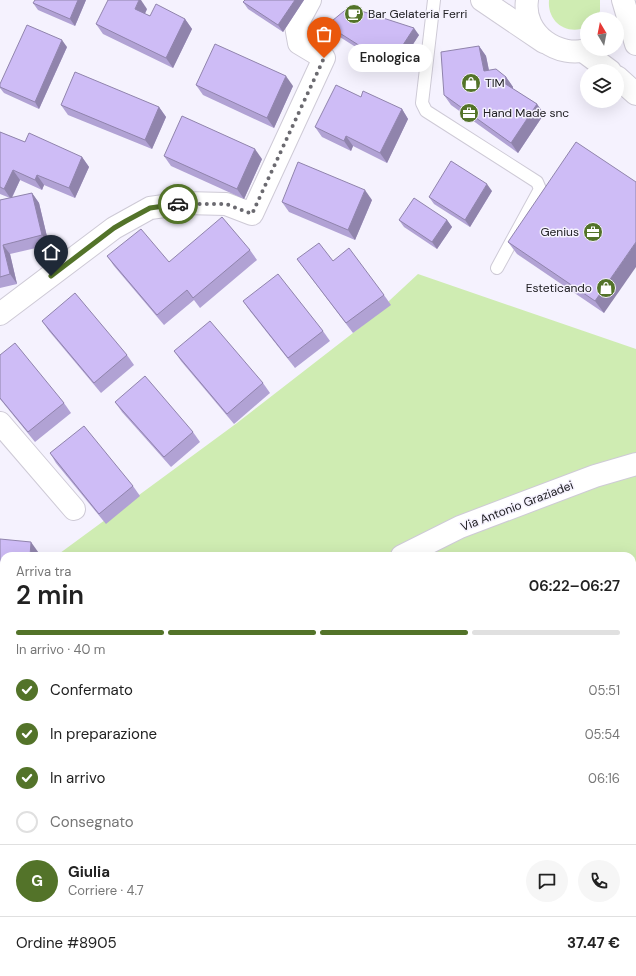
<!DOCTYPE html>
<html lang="it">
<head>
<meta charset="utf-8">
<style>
	:root { --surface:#fff; --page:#f6f6f6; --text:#222; --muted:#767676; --line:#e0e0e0; --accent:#537329 }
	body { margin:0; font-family:"DM Sans",sans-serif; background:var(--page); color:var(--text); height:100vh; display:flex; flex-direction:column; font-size:15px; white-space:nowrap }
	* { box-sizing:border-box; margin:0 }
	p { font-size:13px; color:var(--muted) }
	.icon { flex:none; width:22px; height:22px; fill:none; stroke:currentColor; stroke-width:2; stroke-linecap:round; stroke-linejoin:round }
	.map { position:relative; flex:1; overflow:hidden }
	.sheet { position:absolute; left:0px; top:552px; width:636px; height:424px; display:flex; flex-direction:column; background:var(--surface); border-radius:12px 12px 0 0; box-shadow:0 4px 16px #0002 }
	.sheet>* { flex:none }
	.needle { width:26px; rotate:350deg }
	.controls { position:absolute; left:580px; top:12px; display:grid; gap:8px }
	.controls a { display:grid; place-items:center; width:44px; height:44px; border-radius:50%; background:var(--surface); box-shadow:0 4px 16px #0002; font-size:20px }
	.pin { position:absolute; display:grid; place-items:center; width:34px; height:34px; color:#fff; margin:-41px -17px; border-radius:50% 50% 50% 0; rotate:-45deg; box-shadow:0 0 4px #0007 }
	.pin .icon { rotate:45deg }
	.courier { position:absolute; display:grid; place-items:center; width:40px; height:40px; margin:-20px; border:3px solid #537329; border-radius:50%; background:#fff; color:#222; box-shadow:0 1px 5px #0007 }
	.bubble { position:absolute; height:28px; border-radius:14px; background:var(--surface); box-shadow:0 4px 16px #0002; font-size:13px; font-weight:600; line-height:28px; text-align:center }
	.head em { font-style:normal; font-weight:600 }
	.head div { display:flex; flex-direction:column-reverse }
	.head { display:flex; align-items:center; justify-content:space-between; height:68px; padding:0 16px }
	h1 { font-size:26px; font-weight:600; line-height:30px }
	.bar { display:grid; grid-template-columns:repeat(4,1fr); gap:6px 4px; align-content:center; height:48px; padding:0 16px }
	.bar i { height:5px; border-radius:3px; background:var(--line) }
	.bar .selected { background:var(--accent) }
	.bar p { grid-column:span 4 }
	.line { display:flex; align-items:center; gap:10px; padding:0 16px; border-top:1px solid var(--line) }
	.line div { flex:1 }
	.round { display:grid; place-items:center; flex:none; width:42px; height:42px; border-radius:21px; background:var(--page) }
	ol { padding:0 16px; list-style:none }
	li { display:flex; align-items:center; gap:12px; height:44px }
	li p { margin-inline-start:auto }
	li .icon { padding:4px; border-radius:50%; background:var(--accent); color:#fff; stroke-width:4 }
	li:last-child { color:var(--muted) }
	li i { width:22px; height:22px; border:2px solid var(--line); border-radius:50% }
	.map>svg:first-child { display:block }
	.green { fill:#cfecb2 }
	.water { fill:#89a36d }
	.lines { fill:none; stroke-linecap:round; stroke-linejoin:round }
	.service-casing { stroke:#cecad6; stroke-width:14 }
	.minor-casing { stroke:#cecad6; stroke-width:24 }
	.tertiary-casing { stroke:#cecad6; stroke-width:24 }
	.primary-casing { stroke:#cecad6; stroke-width:24 }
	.service { stroke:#fff; stroke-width:12 }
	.minor { stroke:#fff; stroke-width:22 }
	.tertiary { stroke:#fff; stroke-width:22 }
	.primary { stroke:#fff; stroke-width:22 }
	.wall { fill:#b1a2d4 }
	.shaded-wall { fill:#9084ac }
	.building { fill:#cebcf6; stroke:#9084ac }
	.done { stroke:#6b6a70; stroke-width:4; stroke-dasharray:0 7.2 }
	.route { stroke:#537329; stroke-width:5 }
	.labels { text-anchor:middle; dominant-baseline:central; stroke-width:3; stroke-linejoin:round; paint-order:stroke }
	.poi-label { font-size:12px; fill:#212024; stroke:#f5f2fe; text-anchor:start }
	.street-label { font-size:12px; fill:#212024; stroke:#f5f2fe }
</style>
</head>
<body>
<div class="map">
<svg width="636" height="976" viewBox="0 0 636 976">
	<rect width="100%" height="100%" fill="#f5f2fe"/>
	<!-- green -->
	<g class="green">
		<path d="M549,0H600V11L596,19H587V27C567,36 547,22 549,0Z"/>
		<polygon points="418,274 636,349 636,900 632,901 632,556 56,556 237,423 362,326"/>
		<polygon points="4,695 4,972 302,972 292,976 0,976 0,696"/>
		<polygon points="636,956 636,976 575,976 588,972 632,972 632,958"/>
	</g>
	<!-- water -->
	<g class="water">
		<polygon points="636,900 636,956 632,958 632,901"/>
		<polygon points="302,972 588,972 575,976 292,976"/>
	</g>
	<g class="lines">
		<defs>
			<polyline id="service" points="434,0 422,103 426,111 537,182 540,189 497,268"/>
			<g id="minor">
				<polyline points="0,314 114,228 150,208 185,203 226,204 252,214 324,58 299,43 296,26 310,0"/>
				<polyline points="0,423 74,509"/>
			</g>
			<g id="tertiary">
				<polyline points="482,0 544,42"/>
				<polyline points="402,556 460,527 595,476 636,464"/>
				<polyline points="0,849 4,846"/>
			</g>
			<g id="primary">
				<path d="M527,0C522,34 559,60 590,49"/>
				<polyline points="623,0 636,44"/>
				<polyline points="583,51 610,71"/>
				<polyline points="617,77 636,94"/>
			</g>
		</defs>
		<!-- service casing -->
		<use href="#service" class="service-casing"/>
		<!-- minor casing -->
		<use href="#minor" class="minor-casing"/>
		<!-- tertiary casing -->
		<use href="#tertiary" class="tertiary-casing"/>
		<!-- primary casing -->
		<use href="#primary" class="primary-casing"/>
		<!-- service -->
		<use href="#service" class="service"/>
		<!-- minor -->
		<use href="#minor" class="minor"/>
		<!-- tertiary -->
		<use href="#tertiary" class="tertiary"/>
		<!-- primary -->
		<use href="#primary" class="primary"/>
	</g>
	<!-- wall -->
	<g class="wall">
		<polygon points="86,0 75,26 38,10 33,3"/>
		<polygon points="245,0 304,0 283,32 248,9 243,2"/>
		<polygon points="147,9 145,14 150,16 185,19 192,29 173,68 103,34 96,24"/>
		<polygon points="327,25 419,35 395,72 332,32"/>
		<polygon points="479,46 486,56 489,70 506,77 513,87 513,89 537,104 544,114 518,153 451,105 444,95"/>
		<polygon points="67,47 39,109 4,93 0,88 0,84"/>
		<polygon points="196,85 293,86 274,128 203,95"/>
		<polygon points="361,97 402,109 408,119 387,163 353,146 351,151 322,137 315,127"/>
		<polygon points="61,105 159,107 166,117 152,149 68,115"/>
		<polygon points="0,132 25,142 82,157 89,167 75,198 44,185 42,190 20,180 12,198 32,193 39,203 49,245 10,254 17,284 0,288 0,200 10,198 0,194"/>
		<polygon points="164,156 262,159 244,199 171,166"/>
		<polygon points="636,182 604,313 517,254 508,242"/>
		<polygon points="492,191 470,227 434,204 429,197"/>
		<polygon points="372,200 355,240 289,212 282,202"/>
		<polygon points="399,220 447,220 452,227 437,249 404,227"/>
		<polygon points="250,250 257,260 200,308 194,300 164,325 114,266 107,256 169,262"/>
		<polygon points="297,259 333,261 384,295 391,305 353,333"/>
		<polygon points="243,301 323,331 330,341 295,368 250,311"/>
		<polygon points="42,321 127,355 134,365 101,393 49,331"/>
		<polygon points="174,351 263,383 270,393 234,424 181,361"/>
		<polygon points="0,355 64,403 71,413 35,442 0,399"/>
		<polygon points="115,402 193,432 200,442 171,467 122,412"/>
		<polygon points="50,453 133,486 140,496 106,524 56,463"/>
		<polygon points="0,539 4,556 4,689 0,688"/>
	</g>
	<!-- shaded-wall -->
	<g class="shaded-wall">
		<polygon points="78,0 86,0 75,26 70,19"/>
		<polygon points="139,0 141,0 147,9 142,19 135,9"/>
		<polygon points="295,0 304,0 283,32 278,25"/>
		<polygon points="185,19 192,29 173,68 166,58"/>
		<polygon points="414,28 419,35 395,72 390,65"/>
		<polygon points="62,40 67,47 39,109 35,102"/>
		<polygon points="479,46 486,56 491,81 484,71"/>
		<polygon points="286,76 293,86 274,128 267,118"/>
		<polygon points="506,77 513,87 511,93 504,83"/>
		<polygon points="537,104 544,114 518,153 511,143"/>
		<polygon points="159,107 166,117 152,149 145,140"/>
		<polygon points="402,109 408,119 387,163 380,153"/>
		<polygon points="346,136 353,146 351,151 344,141"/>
		<polygon points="255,149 262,159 244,199 237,189"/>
		<polygon points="82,157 89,167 75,198 69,188"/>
		<polygon points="13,170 20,180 11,199 4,189"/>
		<polygon points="37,175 44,185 42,190 35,180"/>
		<polygon points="487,184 492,191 470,227 465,220"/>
		<polygon points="365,190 372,200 355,240 348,230"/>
		<polygon points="32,193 39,203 49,245 42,235"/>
		<polygon points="447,220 452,227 437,249 432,242"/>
		<polygon points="636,242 636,267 604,313 595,301"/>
		<polygon points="3,245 10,254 17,284 10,274"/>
		<polygon points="31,542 41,556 30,556"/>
	</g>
	<!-- building -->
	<g class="building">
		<polygon points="35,0 78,0 70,19 33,3"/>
		<polygon points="108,0 139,0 135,9 150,16 156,4 185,19 166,58 96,24"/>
		<polygon points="245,0 295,0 278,25 243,2"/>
		<polygon points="349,7 414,28 390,65 327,25"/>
		<polygon points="27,25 62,40 35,102 0,87 0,84"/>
		<polygon points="215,44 286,76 267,118 196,85"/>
		<polygon points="479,46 484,71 496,69 506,77 504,83 537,104 511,143 444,95 441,52"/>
		<polygon points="75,72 159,107 145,140 61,105"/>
		<polygon points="336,85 361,97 363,91 402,109 380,153 346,136 344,141 315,127"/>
		<polygon points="182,116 255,149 237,189 164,156"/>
		<polygon points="0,132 25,142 29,133 82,157 69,188 37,175 35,180 13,170 4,189 0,187"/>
		<polygon points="576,142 636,182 636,242 595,301 508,242"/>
		<polygon points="451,161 487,184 465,220 429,197"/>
		<polygon points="298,162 365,190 348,230 282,202"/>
		<polygon points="32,193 42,235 3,245 10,274 0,277 0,200"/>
		<polygon points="414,198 447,220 432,242 399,220"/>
		<polygon points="222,217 250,250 193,298 187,290 157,315 107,256 141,229 169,262"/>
		<polygon points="319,243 333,261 349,248 384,295 346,323 297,259"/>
		<polygon points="278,274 323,331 288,358 243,301"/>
		<polygon points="75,293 127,355 94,383 42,321"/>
		<polygon points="210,321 263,383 227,414 174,351"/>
		<polygon points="15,343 64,403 28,432 0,398 0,355"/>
		<polygon points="145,376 193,432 164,457 115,402"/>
		<polygon points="84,426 133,486 99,514 50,453"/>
		<polygon points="0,539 31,542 30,556 4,556 4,674 0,673"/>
	</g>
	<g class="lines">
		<!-- done -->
		<polyline class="done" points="178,204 226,204 252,214 324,58"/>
		<!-- route -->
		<polyline class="route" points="51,276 114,228 126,221 150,208 178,204"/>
	</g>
	<!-- icons -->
	<defs>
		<symbol id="cafe-disc" viewBox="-11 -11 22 22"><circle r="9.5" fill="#537329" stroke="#f5f2fe"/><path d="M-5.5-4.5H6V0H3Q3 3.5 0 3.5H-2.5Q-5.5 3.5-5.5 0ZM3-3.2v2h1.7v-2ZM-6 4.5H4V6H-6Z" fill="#fff"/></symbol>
		<symbol id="shop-disc" viewBox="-11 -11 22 22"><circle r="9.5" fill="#537329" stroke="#f5f2fe"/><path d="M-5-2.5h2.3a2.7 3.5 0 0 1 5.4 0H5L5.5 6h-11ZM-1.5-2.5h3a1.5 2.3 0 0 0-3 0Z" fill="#fff"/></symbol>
		<symbol id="office-disc" viewBox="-11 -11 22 22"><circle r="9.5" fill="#537329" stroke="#f5f2fe"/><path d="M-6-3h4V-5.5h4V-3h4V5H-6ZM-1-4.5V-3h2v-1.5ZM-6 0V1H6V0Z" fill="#fff"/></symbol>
	</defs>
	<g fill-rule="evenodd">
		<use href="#cafe-disc" x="343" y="3" width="22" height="22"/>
		<use href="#shop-disc" x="460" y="72" width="22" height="22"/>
		<use href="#office-disc" x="458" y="102" width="22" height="22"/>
		<use href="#office-disc" x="582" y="221" width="22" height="22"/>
		<use href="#shop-disc" x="595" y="277" width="22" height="22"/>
	</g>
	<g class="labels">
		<!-- poi labels -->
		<g class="poi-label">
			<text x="368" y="14">Bar Gelateria Ferri</text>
			<text x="485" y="83">TIM</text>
			<text x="483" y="113">Hand Made snc</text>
			<text x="579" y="232" text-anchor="end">Genius</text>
			<text x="592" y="288" text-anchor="end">Esteticando</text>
		</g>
		<!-- street labels -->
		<g class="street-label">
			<text transform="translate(517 506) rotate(-21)">Via Antonio Graziadei</text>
		</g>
	</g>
</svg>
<div class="controls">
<a><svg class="needle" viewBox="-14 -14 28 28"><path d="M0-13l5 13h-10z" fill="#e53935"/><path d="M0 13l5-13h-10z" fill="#767676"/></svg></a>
<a><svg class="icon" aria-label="layers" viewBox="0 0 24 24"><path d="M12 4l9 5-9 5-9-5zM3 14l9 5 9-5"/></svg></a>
</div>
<div class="pin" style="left:324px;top:58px;background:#ea580c"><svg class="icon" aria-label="bag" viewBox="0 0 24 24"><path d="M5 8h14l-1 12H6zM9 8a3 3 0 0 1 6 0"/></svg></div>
<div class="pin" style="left:51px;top:276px;background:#1f2937"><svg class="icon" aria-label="home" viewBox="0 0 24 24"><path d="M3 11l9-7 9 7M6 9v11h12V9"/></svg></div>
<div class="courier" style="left:178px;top:204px"><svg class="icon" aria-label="car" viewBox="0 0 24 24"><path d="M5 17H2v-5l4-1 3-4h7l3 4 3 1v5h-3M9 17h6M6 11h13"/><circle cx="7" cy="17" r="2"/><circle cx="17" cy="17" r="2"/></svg></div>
<div class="bubble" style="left:348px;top:44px;width:84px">Enologica</div>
<section class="sheet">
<div class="head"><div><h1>2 min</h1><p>Arriva tra</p></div><em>06:22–06:27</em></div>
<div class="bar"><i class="selected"></i><i class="selected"></i><i class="selected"></i><i></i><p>In arrivo · 40 m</p></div>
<ol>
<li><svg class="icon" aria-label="check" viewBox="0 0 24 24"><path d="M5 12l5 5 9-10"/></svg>Confermato<p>05:51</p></li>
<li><svg class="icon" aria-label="check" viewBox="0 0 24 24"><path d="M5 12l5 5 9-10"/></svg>In preparazione<p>05:54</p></li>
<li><svg class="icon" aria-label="check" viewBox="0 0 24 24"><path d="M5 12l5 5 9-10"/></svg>In arrivo<p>06:16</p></li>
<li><i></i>Consegnato</li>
</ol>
<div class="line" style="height:72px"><b class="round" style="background:var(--accent);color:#fff">G</b><div><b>Giulia</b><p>Corriere · 4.7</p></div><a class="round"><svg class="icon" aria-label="chat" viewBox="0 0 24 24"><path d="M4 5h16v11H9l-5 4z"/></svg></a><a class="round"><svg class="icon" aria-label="phone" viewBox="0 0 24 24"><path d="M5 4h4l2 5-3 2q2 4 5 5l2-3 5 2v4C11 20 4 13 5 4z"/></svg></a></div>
<div class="line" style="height:52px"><div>Ordine #8905</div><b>37.47 €</b></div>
</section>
</div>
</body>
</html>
